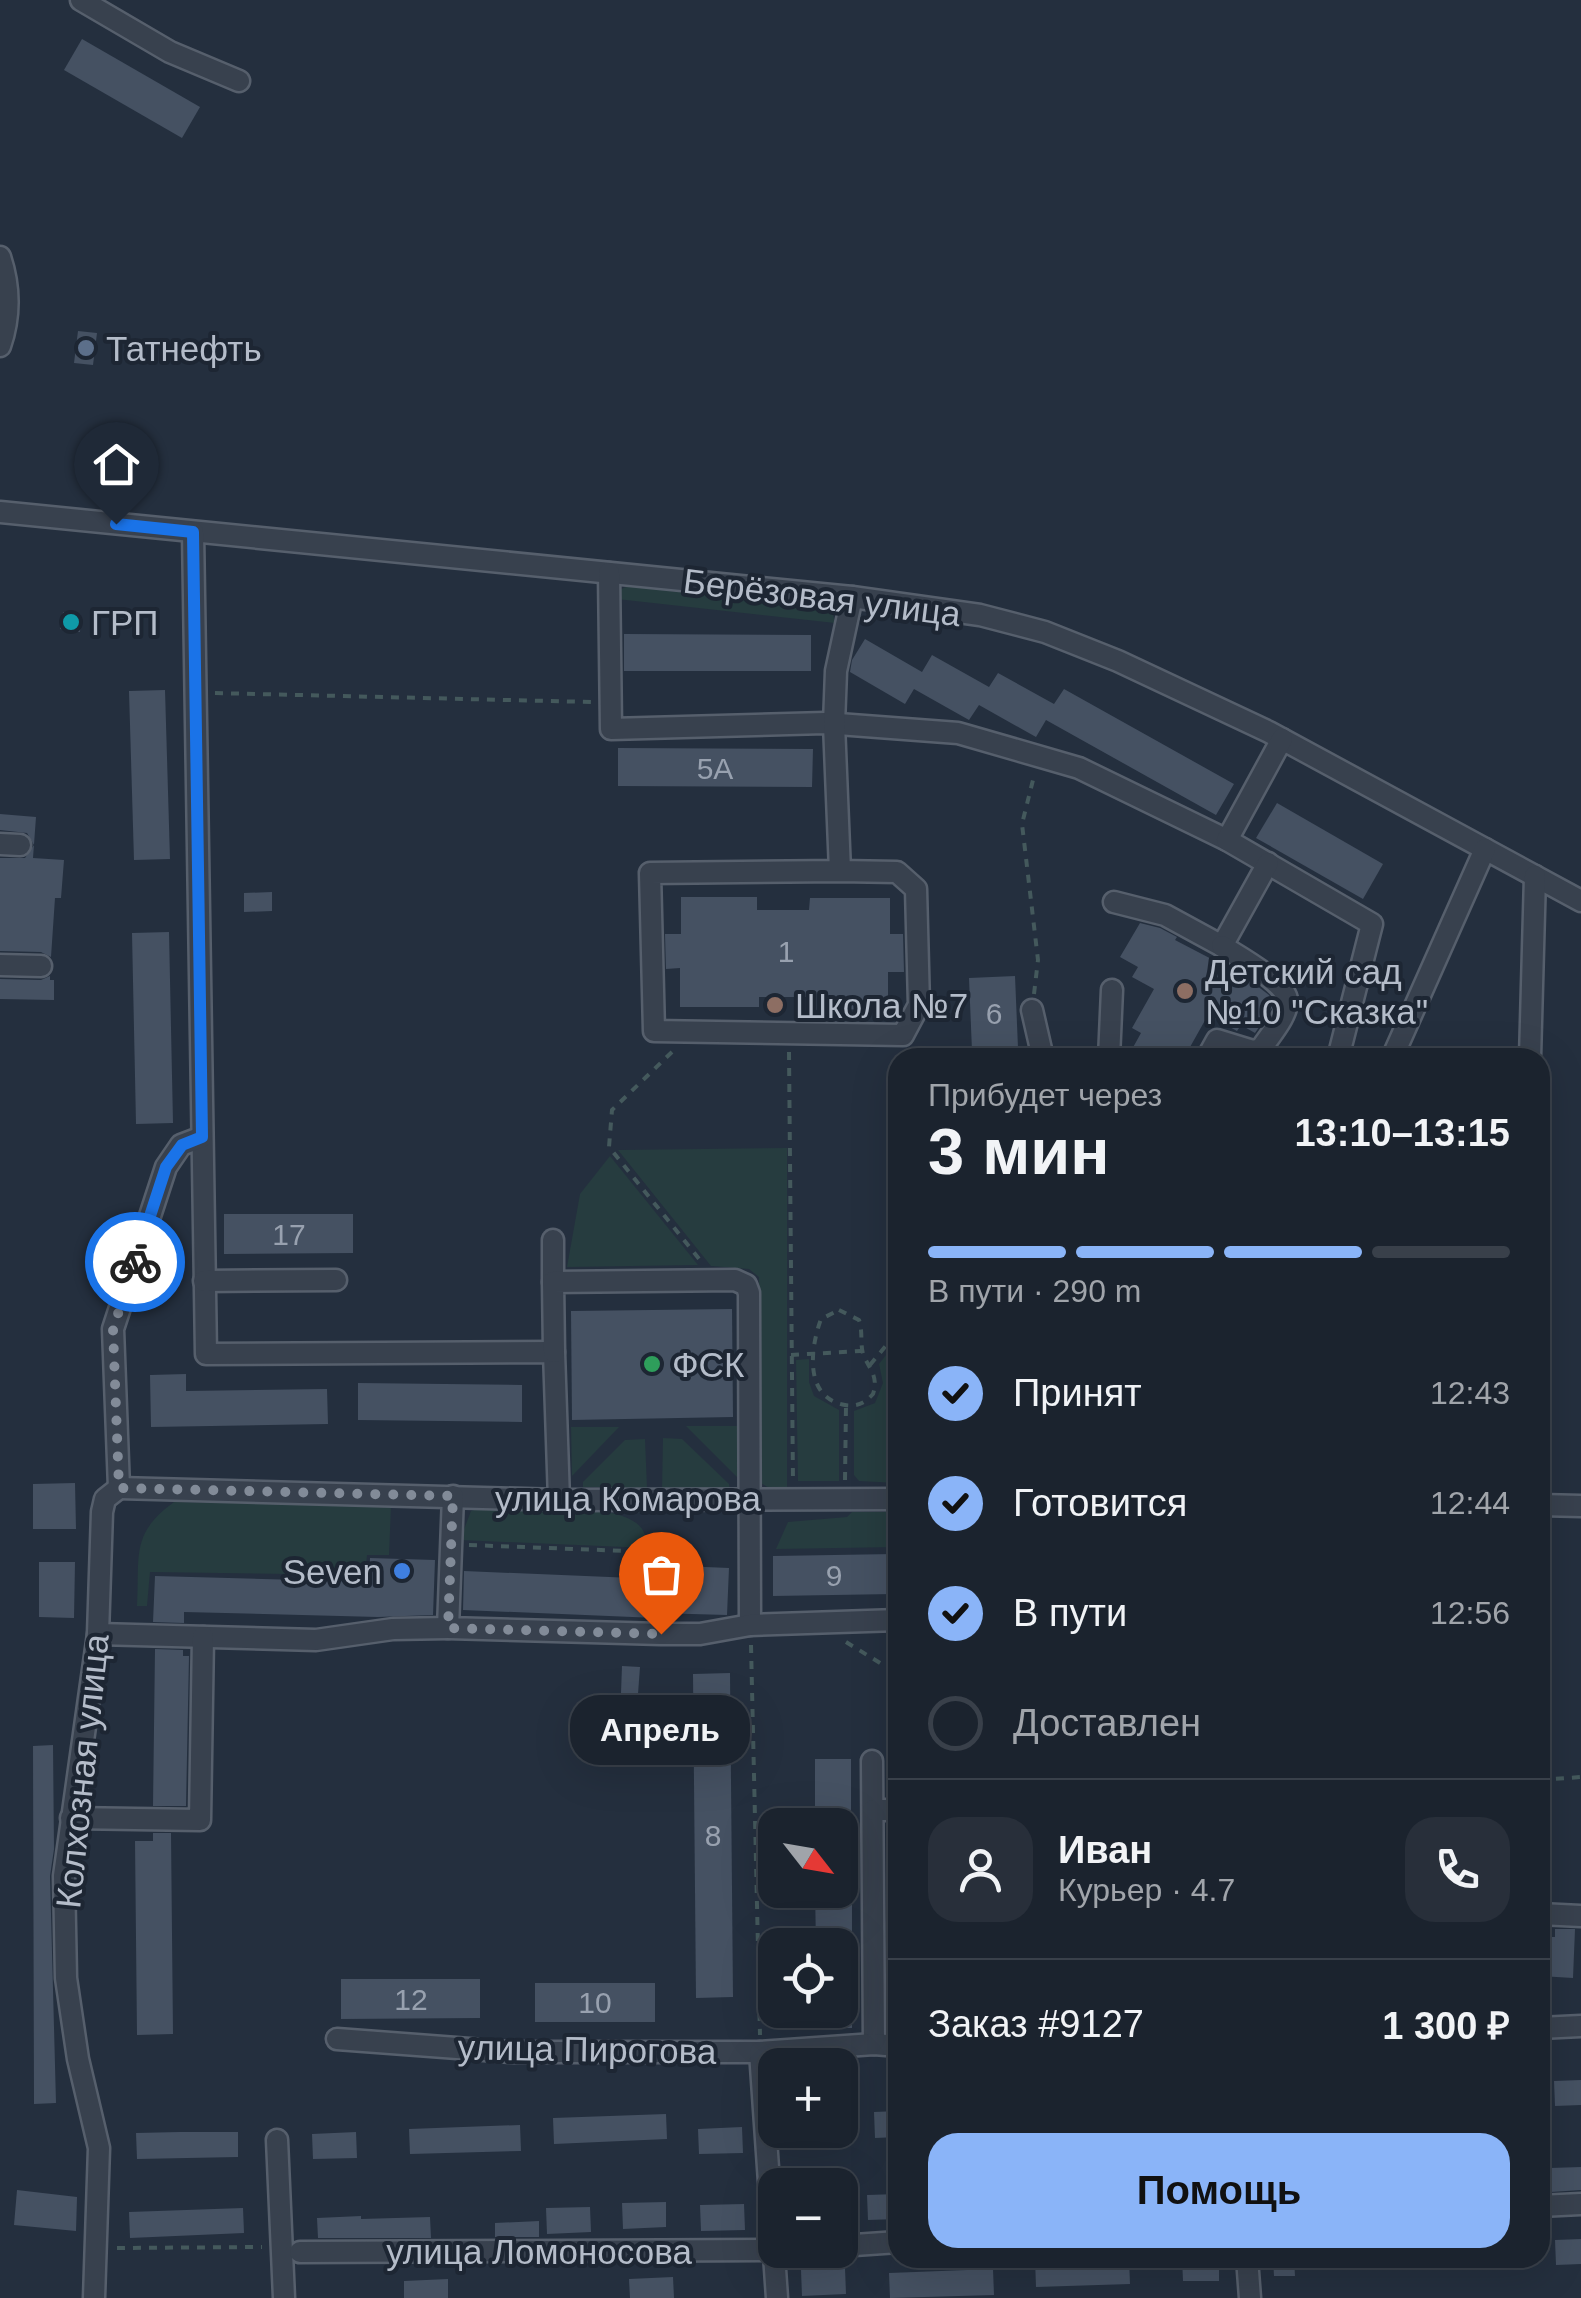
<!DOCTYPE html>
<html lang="ru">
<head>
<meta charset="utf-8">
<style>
	:root { --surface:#1b232e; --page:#282f3a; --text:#f1f3f6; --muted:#a0a4aa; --line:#39404a; --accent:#8ab4f8 }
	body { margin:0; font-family:Helvetica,sans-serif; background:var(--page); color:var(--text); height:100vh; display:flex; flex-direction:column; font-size:38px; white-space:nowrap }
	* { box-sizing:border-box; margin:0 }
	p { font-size:32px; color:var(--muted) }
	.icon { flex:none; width:55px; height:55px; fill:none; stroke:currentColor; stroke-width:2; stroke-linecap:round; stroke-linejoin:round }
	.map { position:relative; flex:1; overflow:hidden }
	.panel { position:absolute; left:888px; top:1048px; width:662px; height:1220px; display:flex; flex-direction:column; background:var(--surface); border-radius:30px; box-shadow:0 10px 40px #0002,0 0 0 2px var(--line) }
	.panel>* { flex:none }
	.needle { width:65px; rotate:121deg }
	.buttons { position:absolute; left:758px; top:1808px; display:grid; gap:20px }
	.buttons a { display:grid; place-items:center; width:100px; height:100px; border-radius:20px; background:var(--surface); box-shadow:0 10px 40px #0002,0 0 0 2px var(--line); font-size:50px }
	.pin { position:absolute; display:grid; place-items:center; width:85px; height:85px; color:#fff; margin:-102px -42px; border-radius:50% 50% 50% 0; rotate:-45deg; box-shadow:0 0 10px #0007 }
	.pin .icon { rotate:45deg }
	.courier { position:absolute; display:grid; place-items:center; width:100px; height:100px; margin:-50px; border:8px solid #1a73e8; border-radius:50%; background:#fff; color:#222; box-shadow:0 2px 12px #0007 }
	.bubble { position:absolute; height:70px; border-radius:30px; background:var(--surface); box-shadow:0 10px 40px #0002,0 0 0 2px var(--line); font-size:32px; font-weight:700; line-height:70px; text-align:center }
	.summary em { font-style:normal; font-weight:700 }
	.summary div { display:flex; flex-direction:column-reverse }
	.summary { display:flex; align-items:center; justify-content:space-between; height:170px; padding:0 40px }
	h1 { font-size:65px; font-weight:700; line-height:75px }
	.bar { display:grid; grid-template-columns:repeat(4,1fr); gap:15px 10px; align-content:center; height:120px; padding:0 40px }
	.bar i { height:12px; border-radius:8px; background:var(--line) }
	.bar .current { background:var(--accent) }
	.bar p { grid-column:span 4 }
	.line { display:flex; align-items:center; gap:25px; padding:0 40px; border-top:2px solid var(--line) }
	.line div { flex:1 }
	.round { display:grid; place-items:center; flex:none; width:105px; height:105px; border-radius:30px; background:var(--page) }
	ol { padding:0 40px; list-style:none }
	li { display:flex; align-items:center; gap:30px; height:110px }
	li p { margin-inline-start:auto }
	li .icon { padding:10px; border-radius:50%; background:var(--accent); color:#111; stroke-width:4 }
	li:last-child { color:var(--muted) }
	li i { width:55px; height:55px; border:5px solid var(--line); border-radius:50% }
	.action { display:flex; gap:20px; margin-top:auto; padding:20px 40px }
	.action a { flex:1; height:115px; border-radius:30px; background:var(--accent); color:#111; font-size:40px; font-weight:700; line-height:115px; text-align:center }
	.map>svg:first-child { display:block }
	.green { fill:#263c3f }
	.building { fill:#455162 }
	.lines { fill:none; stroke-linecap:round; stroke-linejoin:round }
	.minor-casing { stroke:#565f6c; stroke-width:25 }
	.path { stroke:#44595c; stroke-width:4; stroke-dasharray:8 8; stroke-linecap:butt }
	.minor { stroke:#38414e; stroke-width:20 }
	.done { stroke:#828b98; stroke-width:10; stroke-dasharray:0 18 }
	.route { stroke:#1a73e8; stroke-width:12 }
	.service-dot { fill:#5c6f8a; stroke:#1d2633; stroke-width:4 }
	.culture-dot { fill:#0f9aa8; stroke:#1d2633; stroke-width:4 }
	.education-dot { fill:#8d6e63; stroke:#1d2633; stroke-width:4 }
	.leisure-dot { fill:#2e9e5b; stroke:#1d2633; stroke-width:4 }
	.shop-dot { fill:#3f7fe0; stroke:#1d2633; stroke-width:4 }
	.labels { text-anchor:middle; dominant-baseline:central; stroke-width:8; stroke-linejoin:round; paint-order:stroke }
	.number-label { font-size:30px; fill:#98a1af }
	.poi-label { font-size:35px; fill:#b4bcc9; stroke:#1d2633; text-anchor:start }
	.street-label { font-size:35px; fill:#b4bcc9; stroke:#1d2633 }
</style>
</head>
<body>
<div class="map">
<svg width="1581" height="2298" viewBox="0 0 1581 2298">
	<rect width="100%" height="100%" fill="#242f3e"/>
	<!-- green -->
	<g class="green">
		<polygon points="628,586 822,609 833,614 835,623 617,599 619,590"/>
		<polygon points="787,1148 787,1488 769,1488 761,1483 759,1277 749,1269 711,1266 618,1150"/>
		<polygon points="610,1156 698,1265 567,1267 580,1194"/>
		<polygon points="897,1341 897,1483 859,1481 854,1475 854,1411 875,1403 883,1383 879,1364"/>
		<polygon points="809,1359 809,1382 814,1396 839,1410 839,1481 798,1481 796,1360"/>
		<polygon points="686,1426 741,1426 741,1481"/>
		<polygon points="571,1427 619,1427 572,1476"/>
		<polygon points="663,1438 682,1439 729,1484 730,1491 662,1489"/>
		<polygon points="645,1439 647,1488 583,1487 583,1482 625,1440"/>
		<path d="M174,1502L391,1506L389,1555H367L365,1575L150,1572L147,1606H137C140,1556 130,1534 174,1502Z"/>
		<path d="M482,1507C519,1508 605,1503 633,1521C644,1527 646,1536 648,1548L460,1540L471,1511Z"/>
		<polygon points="852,1512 897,1512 897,1547 776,1549 788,1522 847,1517"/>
	</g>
	<!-- building -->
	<g class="building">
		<polygon points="82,39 200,107 182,138 64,70"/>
		<polygon points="78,331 97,333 93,365 74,363"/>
		<polygon points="63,612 81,615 80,632 60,629"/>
		<polygon points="624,634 811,635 811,671 624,671"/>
		<polygon points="865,639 922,672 932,655 989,687 998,673 1054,704 1064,689 1234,784 1216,815 1046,720 1036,737 979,705 969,720 914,689 905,704 850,672 852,660"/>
		<polygon points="165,690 170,859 134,860 129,691"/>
		<polygon points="618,748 813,749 812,787 618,786"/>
		<polygon points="1277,803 1383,864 1363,899 1256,838"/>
		<polygon points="0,814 36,817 33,858 64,860 61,898 55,898 51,957 41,952 0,951 0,858 25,858 34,845 27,833 0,830"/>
		<polygon points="272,892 272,911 244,912 244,893"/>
		<polygon points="681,897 757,897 757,910 809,910 810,898 890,898 890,934 903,934 904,972 888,972 888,1009 809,1010 809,997 759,997 759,1007 680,1007 680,968 666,969 665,934 681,934"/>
		<polygon points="1140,923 1160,928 1177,937 1175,940 1244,976 1269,995 1273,1002 1272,1008 1255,1033 1241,1025 1237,1031 1208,1015 1185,1056 1179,1052 1176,1058 1143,1058 1131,1051 1141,1033 1132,1028 1154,989 1132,977 1138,967 1120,957"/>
		<polygon points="169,932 173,1123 136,1124 132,933"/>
		<polygon points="50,976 50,980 54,980 54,1000 0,999 0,979 41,980"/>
		<polygon points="1015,976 1018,1048 972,1051 969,978"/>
		<polygon points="224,1214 353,1214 353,1253 224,1254"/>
		<polygon points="732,1309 733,1417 572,1420 571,1311"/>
		<polygon points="186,1374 186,1391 327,1389 328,1424 151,1427 150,1375"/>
		<polygon points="358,1383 522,1385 522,1422 358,1420"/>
		<polygon points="75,1483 76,1529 33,1529 33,1484"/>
		<polygon points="894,1554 894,1594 773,1596 773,1556"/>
		<polygon points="370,1558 435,1560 433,1615 378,1617 184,1612 184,1623 153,1622 155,1576 369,1582"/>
		<polygon points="39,1562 75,1562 74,1618 39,1617"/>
		<polygon points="658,1565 729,1568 727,1615 656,1613 656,1618 463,1610 464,1571 657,1579"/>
		<polygon points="155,1649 183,1650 183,1656 189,1656 186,1806 153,1806"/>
		<polygon points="622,1666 640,1667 638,1694 621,1693"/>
		<polygon points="730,1673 733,1997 696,1998 693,1674"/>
		<polygon points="53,1745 54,1849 50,1876 56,2103 34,2104 33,1746"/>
		<rect x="815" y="1759" width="36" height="66"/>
		<polygon points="153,1833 171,1833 173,2034 137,2035 135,1841 153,1841"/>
		<polygon points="815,1890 852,1890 852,1945 816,1945"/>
		<polygon points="1555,1929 1575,1929 1573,1978 1540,1976 1540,1937 1555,1937"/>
		<polygon points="341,1979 480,1979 480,2018 341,2019"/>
		<rect x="535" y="1983" width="120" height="39"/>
		<rect x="804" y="2010" width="48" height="18"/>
		<polygon points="1581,2080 1581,2105 1555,2106 1554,2081"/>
		<polygon points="898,2111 898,2137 875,2138 874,2112"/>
		<polygon points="666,2114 667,2139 554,2144 553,2118"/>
		<polygon points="520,2125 521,2151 410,2154 409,2129"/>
		<polygon points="742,2127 743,2153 699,2154 698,2129"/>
		<polygon points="180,2132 238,2132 238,2157 137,2159 136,2133"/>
		<polygon points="356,2132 357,2158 313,2159 312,2134"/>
		<polygon points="1581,2167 1581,2190 1551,2192 1550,2168"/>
		<polygon points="17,2190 77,2197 76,2231 14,2225"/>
		<polygon points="898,2194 898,2219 868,2220 867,2195"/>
		<polygon points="666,2202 666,2227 623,2229 622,2203"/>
		<polygon points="744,2204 745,2230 701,2231 700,2205"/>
		<polygon points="590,2207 591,2232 547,2234 546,2208"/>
		<polygon points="243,2208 244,2233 130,2238 129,2212"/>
		<polygon points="361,2216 361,2219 430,2217 431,2238 318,2238 317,2218"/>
		<polygon points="539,2221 539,2237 495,2237 495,2223"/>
		<polygon points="1581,2239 1581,2264 1556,2265 1555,2240"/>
		<polygon points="1182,2258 1219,2258 1219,2281 1183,2281"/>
		<polygon points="1273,2258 1294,2258 1295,2276 1274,2276"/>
		<polygon points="1035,2259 1129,2259 1130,2284 1036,2287"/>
		<polygon points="845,2268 846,2294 802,2296 801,2270"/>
		<polygon points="993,2269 994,2295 890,2298 889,2273"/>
		<polygon points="673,2277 674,2298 630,2298 629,2279"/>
		<polygon points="448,2279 448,2298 404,2298 404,2281"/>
	</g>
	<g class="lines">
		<defs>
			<g id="minor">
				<polyline points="81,0 170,52 239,81"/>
				<path d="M0,257C10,287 10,317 0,346"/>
				<polyline points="0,512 852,597 980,615 1045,632 1118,661 1269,732 1581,901"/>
				<polyline points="193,532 206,1354 554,1352 559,1500"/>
				<polyline points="609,573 611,729 825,723 958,733 1079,768 1227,840"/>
				<polyline points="1282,739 1227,840 1372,924 1338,1058"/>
				<polyline points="0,844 20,845"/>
				<polyline points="840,871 650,873 654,1031 903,1035 919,1005 916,889 897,872 840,871 834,724 836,671 852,597"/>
				<polyline points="1114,902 1165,915 1222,946 1268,863"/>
				<polyline points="0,965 41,966"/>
				<polyline points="1032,1010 1043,1058"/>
				<polyline points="1109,1058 1112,990"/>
				<path d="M1207,1058L1217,1040L1253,1051L1261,1049C1269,1036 1288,1016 1287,1000C1287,983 1236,955 1222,946"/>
				<polyline points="1392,1058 1485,849"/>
				<polyline points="1530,1058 1535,876"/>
				<polyline points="204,1281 336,1280"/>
				<polyline points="553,1282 553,1240"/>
				<polyline points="554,1352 553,1282 735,1280 746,1285 749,1293 750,1625"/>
				<polyline points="119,1488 559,1500 898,1499"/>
				<polyline points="119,1488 113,1329 166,1167 181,1145 202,1137"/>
				<polyline points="453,1496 448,1628 661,1634 700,1634 750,1625 898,1620"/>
				<polyline points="1540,1505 1581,1506"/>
				<polyline points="98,1634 316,1640 393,1629 448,1628"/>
				<polyline points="872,1761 874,2044"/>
				<polyline points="873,1810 898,1810"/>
				<polyline points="71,1818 200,1820 203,1637"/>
				<polyline points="1540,1914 1581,1916"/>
				<polyline points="1540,2028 1581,2026"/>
				<polyline points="337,2039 511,2052 760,2052 874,2044 898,2046"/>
				<polyline points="760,2052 777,2298"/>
				<polyline points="277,2140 284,2298"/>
				<polyline points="1540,2206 1581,2204"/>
				<polyline points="840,2246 898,2242"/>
				<polyline points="300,2252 778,2250"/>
				<polyline points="1247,2258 1250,2298"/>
				<polyline points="94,2298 99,2148 78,2059 66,1978 64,1876 98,1634 102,1512 105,1499 119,1488"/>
			</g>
		</defs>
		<!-- minor casing -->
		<use href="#minor" class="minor-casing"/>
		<!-- path -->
		<g class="path">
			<polyline points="215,693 591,702"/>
			<polyline points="1034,994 1038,960 1022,824 1034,776"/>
			<polyline points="672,1052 612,1110 609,1147 700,1260"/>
			<polyline points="789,1052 793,1483"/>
			<path d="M839,1310L859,1320C863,1332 860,1343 863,1354C869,1369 879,1376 873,1394C865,1403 857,1407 845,1405C804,1398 810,1349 821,1319Z"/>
			<polyline points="791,1355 861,1351"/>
			<polyline points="870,1365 898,1331"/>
			<polyline points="845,1480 846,1405"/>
			<polyline points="469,1545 654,1552"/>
			<polyline points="846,1642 898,1674"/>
			<polyline points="751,1645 760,2035"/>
			<polyline points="1540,1780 1581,1777"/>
			<polyline points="117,2248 262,2247"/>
		</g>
		<!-- minor -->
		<use href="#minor" class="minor"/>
	</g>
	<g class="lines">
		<!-- done -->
		<polyline class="done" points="135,1262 113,1329 119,1488 453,1496 448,1628 661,1634"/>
		<!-- route -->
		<polyline class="route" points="116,524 193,532 202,1137 182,1145 166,1167 135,1262"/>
	</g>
	<!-- markers -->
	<circle class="service-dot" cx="86" cy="348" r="10"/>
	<circle class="culture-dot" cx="71" cy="622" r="10"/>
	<g class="education-dot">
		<circle cx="1185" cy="991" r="10"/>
		<circle cx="775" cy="1005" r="10"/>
	</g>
	<circle class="leisure-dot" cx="652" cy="1364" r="10"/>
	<circle class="shop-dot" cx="402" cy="1571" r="10"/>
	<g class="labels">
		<!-- number labels -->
		<g class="number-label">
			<text x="715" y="768">5А</text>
			<text x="786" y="951">1</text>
			<text x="994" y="1013">6</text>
			<text x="289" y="1234">17</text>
			<text x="834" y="1575">9</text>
			<text x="713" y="1835">8</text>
			<text x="411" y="1999">12</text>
			<text x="595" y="2002">10</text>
		</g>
		<!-- poi labels -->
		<g class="poi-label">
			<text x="106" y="348">Татнефть</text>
			<text x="91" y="622">ГРП</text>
			<text x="1205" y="971">Детский сад<tspan x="1205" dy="40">№10 "Сказка"</tspan></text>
			<text x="795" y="1005">Школа №7</text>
			<text x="672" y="1364">ФСК</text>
			<text x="382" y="1571" text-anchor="end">Seven</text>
		</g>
		<!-- street labels -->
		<g class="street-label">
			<text transform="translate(822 597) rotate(7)">Берёзовая улица</text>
			<text x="628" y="1498">улица Комарова</text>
			<text transform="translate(82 1771) rotate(-84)">Колхозная улица</text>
			<text transform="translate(587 2049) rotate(1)">улица Пирогова</text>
			<text x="539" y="2251">улица Ломоносова</text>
		</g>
	</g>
</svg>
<div class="buttons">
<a><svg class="needle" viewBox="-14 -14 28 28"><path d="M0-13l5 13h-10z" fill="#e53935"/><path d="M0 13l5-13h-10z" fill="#a0a4aa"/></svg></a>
<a><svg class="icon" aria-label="locate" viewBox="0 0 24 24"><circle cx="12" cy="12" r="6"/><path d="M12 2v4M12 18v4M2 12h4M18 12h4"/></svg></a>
<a>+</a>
<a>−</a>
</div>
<div class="pin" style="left:661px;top:1634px;background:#ea580c"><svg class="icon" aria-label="bag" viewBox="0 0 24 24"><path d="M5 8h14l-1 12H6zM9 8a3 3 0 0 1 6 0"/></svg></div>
<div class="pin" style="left:116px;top:524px;background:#1f2937"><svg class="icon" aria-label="home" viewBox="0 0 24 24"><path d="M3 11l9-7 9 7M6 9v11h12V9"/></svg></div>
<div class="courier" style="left:135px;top:1262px"><svg class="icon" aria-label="bike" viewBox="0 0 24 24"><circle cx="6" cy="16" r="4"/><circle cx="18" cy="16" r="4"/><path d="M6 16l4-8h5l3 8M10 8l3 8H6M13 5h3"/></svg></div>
<div class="bubble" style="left:570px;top:1695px;width:180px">Апрель</div>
<section class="panel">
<div class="summary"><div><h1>3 мин</h1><p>Прибудет через</p></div><em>13:10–13:15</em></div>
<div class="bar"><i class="current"></i><i class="current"></i><i class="current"></i><i></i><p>В пути · 290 m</p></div>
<ol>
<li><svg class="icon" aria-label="check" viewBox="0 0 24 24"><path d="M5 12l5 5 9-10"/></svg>Принят<p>12:43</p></li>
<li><svg class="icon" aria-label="check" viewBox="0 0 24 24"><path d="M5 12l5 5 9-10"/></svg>Готовится<p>12:44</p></li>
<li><svg class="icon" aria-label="check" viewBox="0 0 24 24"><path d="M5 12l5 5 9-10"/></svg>В пути<p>12:56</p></li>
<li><i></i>Доставлен</li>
</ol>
<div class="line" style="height:180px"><a class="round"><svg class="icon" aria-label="person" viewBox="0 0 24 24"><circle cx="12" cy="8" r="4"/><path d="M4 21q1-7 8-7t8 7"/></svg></a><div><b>Иван</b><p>Курьер · 4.7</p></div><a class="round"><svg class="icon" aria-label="phone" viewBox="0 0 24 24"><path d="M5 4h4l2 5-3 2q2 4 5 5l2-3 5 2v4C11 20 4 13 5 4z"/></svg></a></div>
<div class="line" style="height:130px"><div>Заказ #9127</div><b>1 300 ₽</b></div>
<div class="action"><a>Помощь</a></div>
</section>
</div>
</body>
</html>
